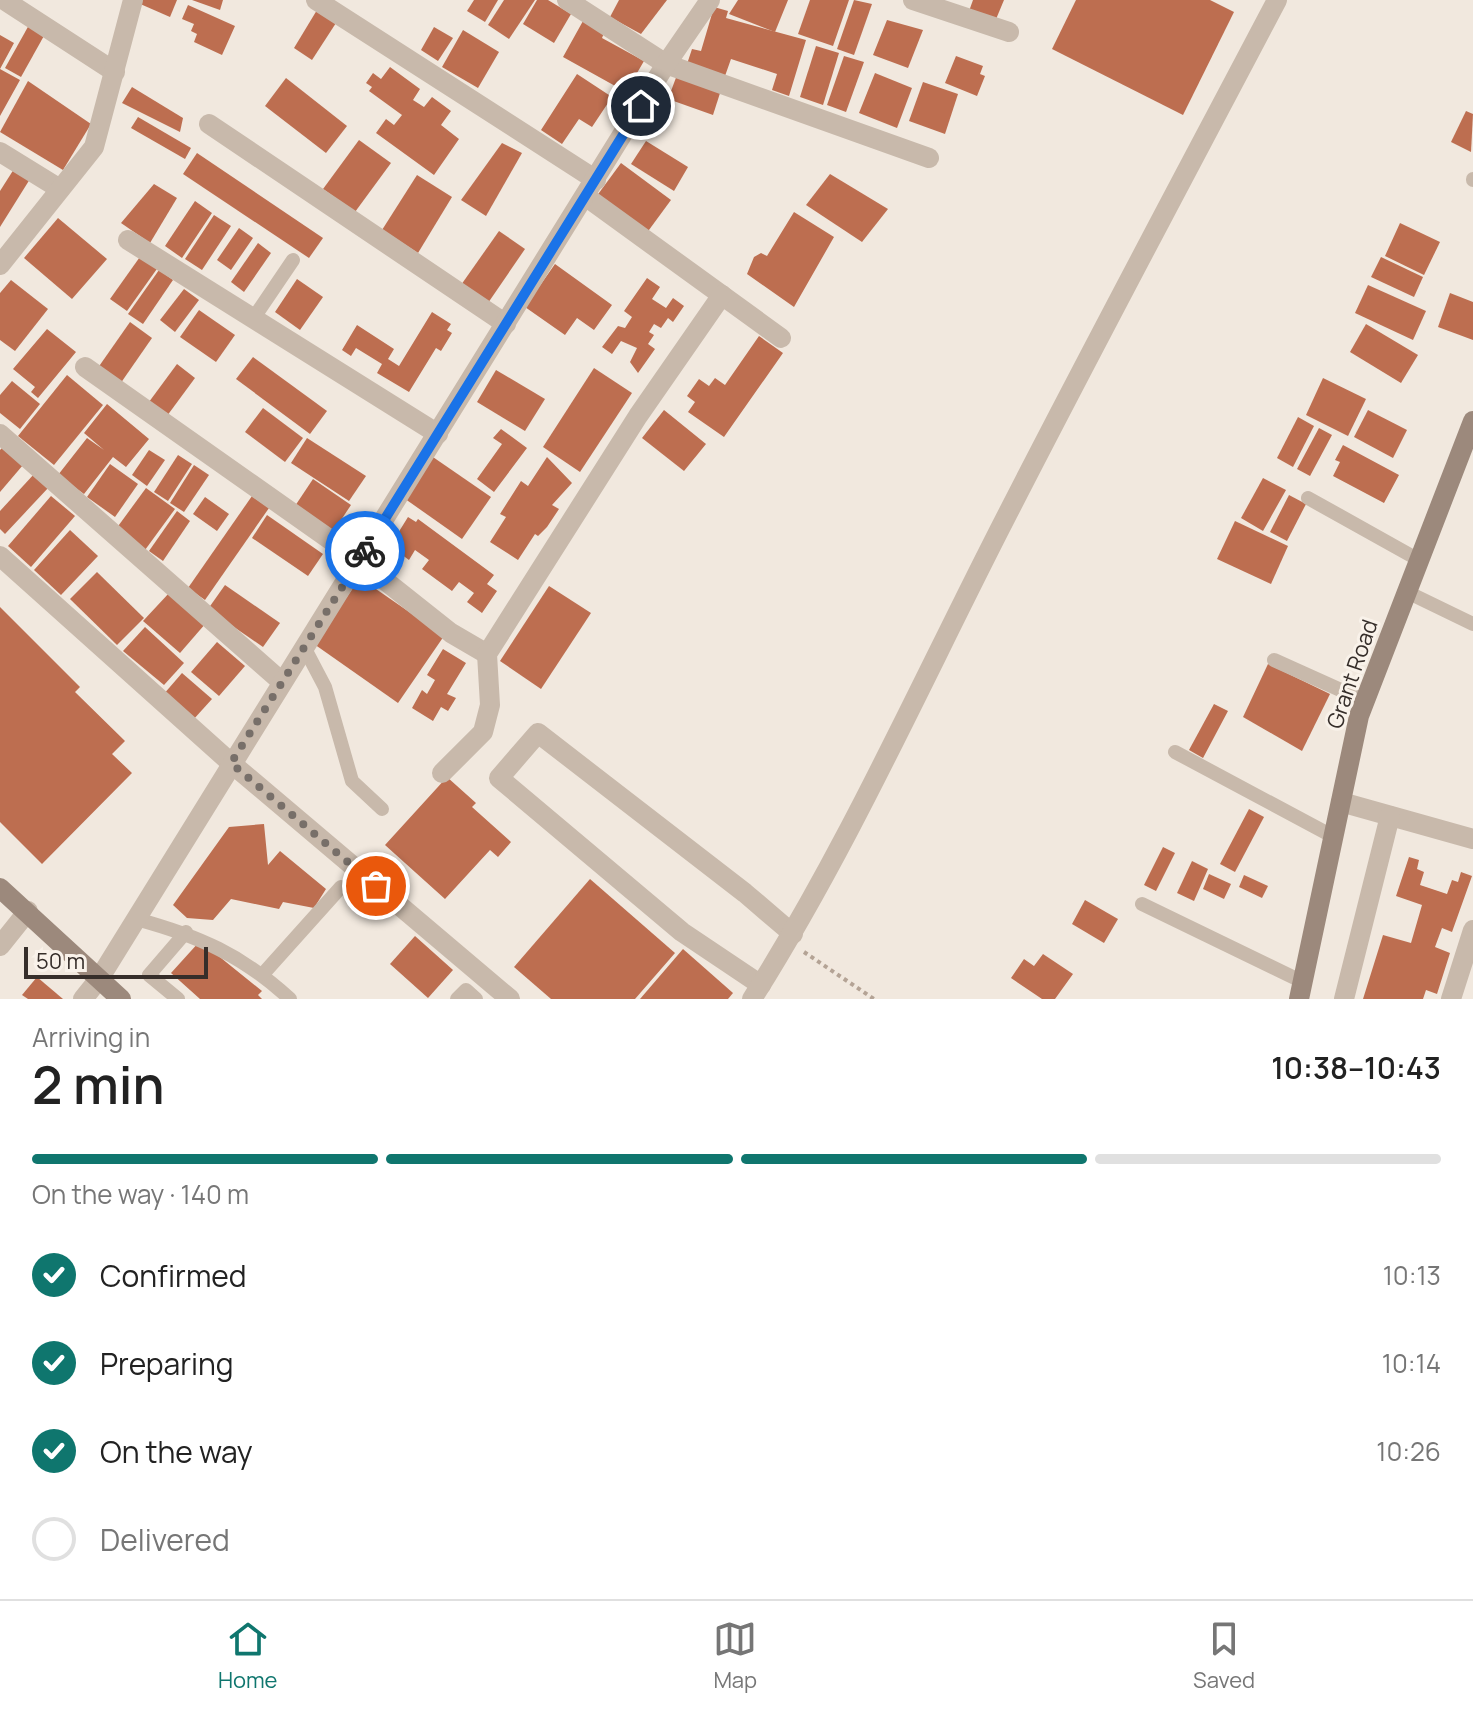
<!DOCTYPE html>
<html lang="en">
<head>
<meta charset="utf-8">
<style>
	:root { --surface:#fff; --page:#f2f2f2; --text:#222; --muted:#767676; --line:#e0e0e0; --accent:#0f766e }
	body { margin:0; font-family:Manrope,sans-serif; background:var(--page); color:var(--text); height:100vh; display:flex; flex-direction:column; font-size:30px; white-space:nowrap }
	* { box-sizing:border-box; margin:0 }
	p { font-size:26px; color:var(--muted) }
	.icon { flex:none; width:44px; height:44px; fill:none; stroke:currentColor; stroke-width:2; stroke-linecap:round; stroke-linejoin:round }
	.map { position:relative; height:999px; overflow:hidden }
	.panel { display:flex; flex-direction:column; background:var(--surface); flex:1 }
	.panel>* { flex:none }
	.scale { position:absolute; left:24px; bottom:20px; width:184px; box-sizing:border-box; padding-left:8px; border:4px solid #362e2a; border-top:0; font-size:22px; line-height:28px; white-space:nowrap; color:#362e2a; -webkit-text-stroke:6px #f9f2ea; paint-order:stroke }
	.pin { position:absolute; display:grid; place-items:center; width:68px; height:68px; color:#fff; margin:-34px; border:4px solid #fff; border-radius:50%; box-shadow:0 2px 8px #0007 }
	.courier { position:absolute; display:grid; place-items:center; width:80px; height:80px; margin:-40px; border:6px solid #1a73e8; border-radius:50%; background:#fff; color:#222; box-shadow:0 2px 10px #0007 }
	.summary em { font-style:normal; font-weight:600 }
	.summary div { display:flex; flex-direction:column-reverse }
	.summary { display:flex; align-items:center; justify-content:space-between; height:136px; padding:0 32px }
	h1 { font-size:52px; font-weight:600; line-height:60px }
	.bar { display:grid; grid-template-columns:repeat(4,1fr); gap:12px 8px; align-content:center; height:96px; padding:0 32px }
	.bar i { height:10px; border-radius:6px; background:var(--line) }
	.bar .selected { background:var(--accent) }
	.bar p { grid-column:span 4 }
	ol { padding:0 32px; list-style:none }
	li { display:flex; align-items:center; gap:24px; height:88px }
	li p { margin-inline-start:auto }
	li .icon { padding:8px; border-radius:50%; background:var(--accent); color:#fff; stroke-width:4 }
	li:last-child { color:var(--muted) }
	li i { width:44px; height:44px; border:4px solid var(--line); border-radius:50% }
	.menu { display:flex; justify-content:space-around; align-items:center; height:112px; border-top:2px solid var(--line); background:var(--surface); font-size:22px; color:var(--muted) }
	.menu a { display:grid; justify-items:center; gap:4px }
	.menu .selected { color:var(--accent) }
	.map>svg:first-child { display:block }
	.building { fill:#bd6e50 }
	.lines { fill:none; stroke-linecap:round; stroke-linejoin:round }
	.path { stroke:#b4a395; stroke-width:4; stroke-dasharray:4 4; stroke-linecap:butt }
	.lane { stroke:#c8b9ab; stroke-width:14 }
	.street { stroke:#c8b9ab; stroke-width:20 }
	.secondary { stroke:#9c897c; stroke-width:20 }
	.done { stroke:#776f69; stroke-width:8; stroke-dasharray:0 14.4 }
	.route { stroke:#1a73e8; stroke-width:10 }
	.labels { text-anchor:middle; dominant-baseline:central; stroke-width:6; stroke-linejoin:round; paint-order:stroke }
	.street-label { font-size:22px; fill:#362e2a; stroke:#f9f2ea }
</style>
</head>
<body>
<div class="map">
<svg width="1473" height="999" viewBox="0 0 1473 999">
	<rect width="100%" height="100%" fill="#f1e8de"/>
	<!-- building -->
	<g class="building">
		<polygon points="139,0 177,0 170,17 138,3"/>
		<polygon points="192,0 223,0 220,10"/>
		<polygon points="474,0 498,0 485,22 467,11"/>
		<polygon points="504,0 535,0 509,39 488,25"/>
		<polygon points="537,0 548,0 571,14 554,43 523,24"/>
		<polygon points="619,0 667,0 641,34 610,17"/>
		<polygon points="738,0 788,0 775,32 729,14"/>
		<polygon points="810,0 849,0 833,46 798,34"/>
		<polygon points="854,0 872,4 854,55 837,49"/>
		<polygon points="973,0 1004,0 994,24 968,14"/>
		<polygon points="1076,0 1210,0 1234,12 1183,115 1052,49"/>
		<polygon points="188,5 235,26 222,55 194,42 197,34 191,31 194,24 182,19"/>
		<polygon points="714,7 728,11 726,18 806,40 789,96 772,90 777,74 731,59 725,76 687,64 692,49 701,51"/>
		<polygon points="317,10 336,23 312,60 294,48"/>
		<polygon points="887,20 923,30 908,68 873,55"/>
		<polygon points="583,21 604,33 602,38 644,61 626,92 563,57"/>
		<polygon points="29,25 45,34 21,77 5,68"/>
		<polygon points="434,27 453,38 438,61 421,50"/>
		<polygon points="463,30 499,52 478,88 442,67"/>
		<polygon points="0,35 14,43 0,69 20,80 0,116"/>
		<polygon points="816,46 839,53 823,105 800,97"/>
		<polygon points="844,56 864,62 846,112 827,105"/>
		<polygon points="956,56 983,66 980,74 985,76 977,96 945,83"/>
		<polygon points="390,67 420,89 413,100 424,107 432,97 451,111 441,125 459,139 434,175 376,133 386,119 394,125 402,115 369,91 372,87 366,83 373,73 381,79"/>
		<polygon points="875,73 912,88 897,128 859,113"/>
		<polygon points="577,74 612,97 592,127 579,119 562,144 541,130"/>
		<polygon points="677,75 721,90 713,115 668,99"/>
		<polygon points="286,78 347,126 326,153 265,106"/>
		<polygon points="28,81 91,124 63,170 0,132"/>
		<polygon points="923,82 958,94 945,134 909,121"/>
		<polygon points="132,87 183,118 180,132 122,103"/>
		<polygon points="1466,111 1473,114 1471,152 1451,142"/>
		<polygon points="138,117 191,148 185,159 131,128"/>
		<polygon points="359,140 391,163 355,212 323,189"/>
		<polygon points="646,141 688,167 674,191 631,164"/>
		<polygon points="502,143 522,153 486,216 461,200"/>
		<polygon points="197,153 323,238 309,258 183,174"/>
		<polygon points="621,163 671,200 646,234 596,197"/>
		<polygon points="14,169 30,179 0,227 0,191"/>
		<polygon points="830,174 888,209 862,242 806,205"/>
		<polygon points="417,175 452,197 418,253 382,230"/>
		<polygon points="154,184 177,198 150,243 121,223"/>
		<polygon points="195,201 212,213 182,258 165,246"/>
		<polygon points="794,212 834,237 794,307 747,274 754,257 761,253 767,256"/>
		<polygon points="214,215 231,226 202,270 185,259"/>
		<polygon points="58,218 107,259 72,299 24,258"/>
		<polygon points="1400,223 1440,242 1424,275 1385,256"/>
		<polygon points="239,228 253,238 231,270 217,260"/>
		<polygon points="499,231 525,249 488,303 461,285"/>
		<polygon points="258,243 271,253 244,292 231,282"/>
		<polygon points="142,254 159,266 127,311 110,299"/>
		<polygon points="1381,257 1423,277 1414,297 1371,277"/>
		<polygon points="555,264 612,305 594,330 577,318 565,335 525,307"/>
		<polygon points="159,270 173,280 143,324 128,314"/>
		<polygon points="647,278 660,287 652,299 666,308 673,298 684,306 673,322 668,318 661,328 654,324 649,332 654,335 648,344 655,349 638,373 630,362 637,348 621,341 612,354 602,347 618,326 625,328 632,317 624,311"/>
		<polygon points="297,279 323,297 300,330 275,312"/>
		<polygon points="11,280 48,309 15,351 0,340 0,293"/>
		<polygon points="1368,285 1426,311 1413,340 1355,313"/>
		<polygon points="184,289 199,300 175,332 160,320"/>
		<polygon points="1450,293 1473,302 1473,340 1438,327"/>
		<polygon points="199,310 235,335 216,362 180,337"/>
		<polygon points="432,312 451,324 447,330 452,333 441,351 436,348 409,392 377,373 382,364 356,348 351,356 342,350 357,325 394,349 388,359 399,366"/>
		<polygon points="130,322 152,338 118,387 95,372"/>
		<polygon points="1366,324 1418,355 1401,383 1350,352"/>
		<polygon points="47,329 76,352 38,398 31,392 35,387 13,369"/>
		<polygon points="759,336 783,353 724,437 688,412 695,402 687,396 699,379 709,386 715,378 725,385"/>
		<polygon points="253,357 327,411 310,434 236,379"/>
		<polygon points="177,364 195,378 164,420 146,406"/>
		<polygon points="594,368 632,393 580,472 543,447"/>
		<polygon points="496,370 545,399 525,431 477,402"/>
		<polygon points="67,375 103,405 54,465 18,436"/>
		<polygon points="1323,378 1366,399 1348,436 1306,415"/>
		<polygon points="12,381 40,404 20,429 0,413 0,395"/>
		<polygon points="107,404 149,439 126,467 113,457 84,494 58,475 87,438 104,450 84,433"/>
		<polygon points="263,408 303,438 285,462 245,432"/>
		<polygon points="664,410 706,444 684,471 642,438"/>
		<polygon points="1368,410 1407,430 1393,458 1354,437"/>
		<polygon points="1298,417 1314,426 1293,467 1277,458"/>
		<polygon points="1319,428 1332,435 1310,476 1297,469"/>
		<polygon points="501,429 527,448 494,492 477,479 502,444 493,438"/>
		<polygon points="307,438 366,476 349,501 291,463"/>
		<polygon points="1343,445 1399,475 1384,503 1333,476 1340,462 1335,460"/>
		<polygon points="2,448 23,465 0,492 0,450"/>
		<polygon points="149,450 165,460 147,486 132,475"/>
		<polygon points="178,455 192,464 168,501 154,492"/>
		<polygon points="430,455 491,497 462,539 401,496"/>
		<polygon points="547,457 572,483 552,505 559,509 547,527 538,536 535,534 518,560 490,542 506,517 500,514 521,481 528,486"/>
		<polygon points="110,464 138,484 115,517 87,497"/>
		<polygon points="194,465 209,475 184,512 170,503"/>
		<polygon points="35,473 49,487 5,534 0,529 0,511"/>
		<polygon points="1263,478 1286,490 1263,531 1241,518"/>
		<polygon points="313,479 351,505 333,532 295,506"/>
		<polygon points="146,488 175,509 145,550 116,529"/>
		<polygon points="1289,495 1306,504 1287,541 1270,532"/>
		<polygon points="51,496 75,516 31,567 8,546"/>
		<polygon points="252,496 269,508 205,600 188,588"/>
		<polygon points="205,497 229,514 217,531 193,514"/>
		<polygon points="177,511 190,521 163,561 149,551"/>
		<polygon points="267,515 323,554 308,576 252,538"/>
		<polygon points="408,517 416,522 418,519 494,575 487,584 497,591 482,613 467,602 474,593 459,582 452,591 422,569 429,560 415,550 409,560 390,546"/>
		<polygon points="1235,521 1288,546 1271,584 1217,559"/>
		<polygon points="70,530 98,556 61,595 34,570"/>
		<polygon points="97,572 144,618 117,645 70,599"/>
		<polygon points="360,578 444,636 398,703 314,644"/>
		<polygon points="225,585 280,623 263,647 208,609"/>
		<polygon points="549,586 591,613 541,689 500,661"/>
		<polygon points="170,592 206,623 180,653 143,621"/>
		<polygon points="0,607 80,687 75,692 125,741 112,754 132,773 42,864 0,822"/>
		<polygon points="145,627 184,663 164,685 123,651"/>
		<polygon points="217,642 245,666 219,696 191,672"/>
		<polygon points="443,649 466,663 447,694 456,698 448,711 441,707 433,721 412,708 422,690 427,694 435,680 427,675"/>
		<polygon points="1268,664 1330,694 1302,751 1243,717"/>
		<polygon points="182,673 212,699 193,720 163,695"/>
		<polygon points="1214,704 1228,711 1203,758 1189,750"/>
		<polygon points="447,777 476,803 472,807 511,842 498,857 490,850 445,899 385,845"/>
		<polygon points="1249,809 1264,817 1235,872 1220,864"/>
		<polygon points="264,824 268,865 280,851 326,889 314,908 283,902 279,909 231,899 213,920 187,918 173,905 229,827"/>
		<polygon points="1163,847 1175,853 1156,891 1144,885"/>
		<polygon points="1409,857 1419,860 1417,869 1424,872 1420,885 1447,894 1452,880 1458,882 1461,872 1472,876 1452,932 1442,928 1435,947 1450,953 1437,994 1426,990 1423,999 1363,999 1383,935 1411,943 1422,905 1396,896"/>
		<polygon points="1192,861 1208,869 1194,901 1177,893"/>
		<polygon points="1209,874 1231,884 1224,899 1203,889"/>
		<polygon points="1244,875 1268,886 1262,898 1239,887"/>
		<polygon points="590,879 675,953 635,999 551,999 514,967"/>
		<polygon points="1085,900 1118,919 1104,943 1072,924"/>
		<polygon points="415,936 453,970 428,998 390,964"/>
		<polygon points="200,941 262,991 258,995 262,999 200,999 171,973"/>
		<polygon points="683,949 733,993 728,999 640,999"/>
		<polygon points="1043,954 1073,974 1055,999 1042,999 1011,978 1024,959 1034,966"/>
		<polygon points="37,977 63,999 28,999 22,995"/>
	</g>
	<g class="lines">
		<!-- path -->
		<polyline class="path" points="804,952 874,999"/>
		<!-- lane -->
		<g class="lane">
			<polyline points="1473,180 1473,179"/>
			<polyline points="253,319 293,260"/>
			<polyline points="1308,498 1419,560"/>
			<polyline points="1407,592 1473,624"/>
			<polyline points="304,647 325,687 352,781 382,809"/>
			<polyline points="1274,660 1365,701"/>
			<polyline points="1175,752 1334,837"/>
			<polyline points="1142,904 1303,982"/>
			<path d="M136,919C199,936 242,955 290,999"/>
			<polyline points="263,974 341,887"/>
			<polyline points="178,999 149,975 186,932"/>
			<polyline points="457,999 466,990 476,999"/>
		</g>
		<!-- street -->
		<g class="street">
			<polyline points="4,0 115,72"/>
			<polyline points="316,0 596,180"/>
			<polyline points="567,0 666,64 929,158"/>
			<polyline points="913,0 1009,32"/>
			<polyline points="209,124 506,324"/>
			<polyline points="0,152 60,189"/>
			<polyline points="585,196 781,338"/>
			<polyline points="128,240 438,434"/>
			<polyline points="0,265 94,147 133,0"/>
			<polyline points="85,367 359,560 451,633 487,654"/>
			<polyline points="0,434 282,682"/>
			<polyline points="0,556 231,763 510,999"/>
			<polyline points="442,773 483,732 490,705 487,654 638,416 722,295"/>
			<polyline points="1341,802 1473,839"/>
			<polyline points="0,946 28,911"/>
			<polyline points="761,985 682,932 499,778 538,733 745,893 793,934"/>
			<polyline points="83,999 99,979 666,64 710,0"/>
			<path d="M752,999C850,844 924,676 1008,513C1096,341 1187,171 1277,0"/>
			<polyline points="1344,999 1390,816"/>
			<polyline points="1451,999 1473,930"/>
		</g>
		<!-- secondary -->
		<g class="secondary">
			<polyline points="0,888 121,999"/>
			<polyline points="1299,999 1359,716 1473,421"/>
		</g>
	</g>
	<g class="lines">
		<!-- done -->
		<polyline class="done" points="365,551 231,763 376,886"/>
		<!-- route -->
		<polyline class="route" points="365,551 641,106"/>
	</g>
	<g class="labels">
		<!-- street labels -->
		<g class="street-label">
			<text transform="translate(1352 674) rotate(-71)">Grant Road</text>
		</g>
	</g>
</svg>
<div class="scale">50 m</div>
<div class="pin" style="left:376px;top:886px;background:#ea580c"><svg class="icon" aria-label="bag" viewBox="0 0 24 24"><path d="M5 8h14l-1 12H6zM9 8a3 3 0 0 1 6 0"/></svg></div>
<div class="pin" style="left:641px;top:106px;background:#1f2937"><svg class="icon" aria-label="home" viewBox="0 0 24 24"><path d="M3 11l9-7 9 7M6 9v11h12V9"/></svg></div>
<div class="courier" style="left:365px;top:551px"><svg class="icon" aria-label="bike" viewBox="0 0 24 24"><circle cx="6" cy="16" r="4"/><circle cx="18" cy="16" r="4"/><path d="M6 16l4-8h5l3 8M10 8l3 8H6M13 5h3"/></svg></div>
</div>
<section class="panel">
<div class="summary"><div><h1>2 min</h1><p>Arriving in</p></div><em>10:38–10:43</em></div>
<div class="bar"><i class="selected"></i><i class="selected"></i><i class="selected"></i><i></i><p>On the way · 140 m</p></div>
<ol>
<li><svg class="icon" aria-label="check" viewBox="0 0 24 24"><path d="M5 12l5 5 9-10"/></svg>Confirmed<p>10:13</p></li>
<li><svg class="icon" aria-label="check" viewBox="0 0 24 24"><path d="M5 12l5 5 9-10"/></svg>Preparing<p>10:14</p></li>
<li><svg class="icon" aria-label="check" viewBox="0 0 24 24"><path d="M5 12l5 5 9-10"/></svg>On the way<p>10:26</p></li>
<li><i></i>Delivered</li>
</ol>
</section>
<nav class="menu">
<a class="selected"><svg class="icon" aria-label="home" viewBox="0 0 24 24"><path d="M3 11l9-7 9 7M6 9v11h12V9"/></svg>Home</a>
<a><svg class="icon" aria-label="map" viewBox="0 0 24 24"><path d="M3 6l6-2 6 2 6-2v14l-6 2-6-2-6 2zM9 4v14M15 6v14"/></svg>Map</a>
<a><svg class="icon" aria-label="saved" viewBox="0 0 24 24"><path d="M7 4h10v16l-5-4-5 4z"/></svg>Saved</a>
</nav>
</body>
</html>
